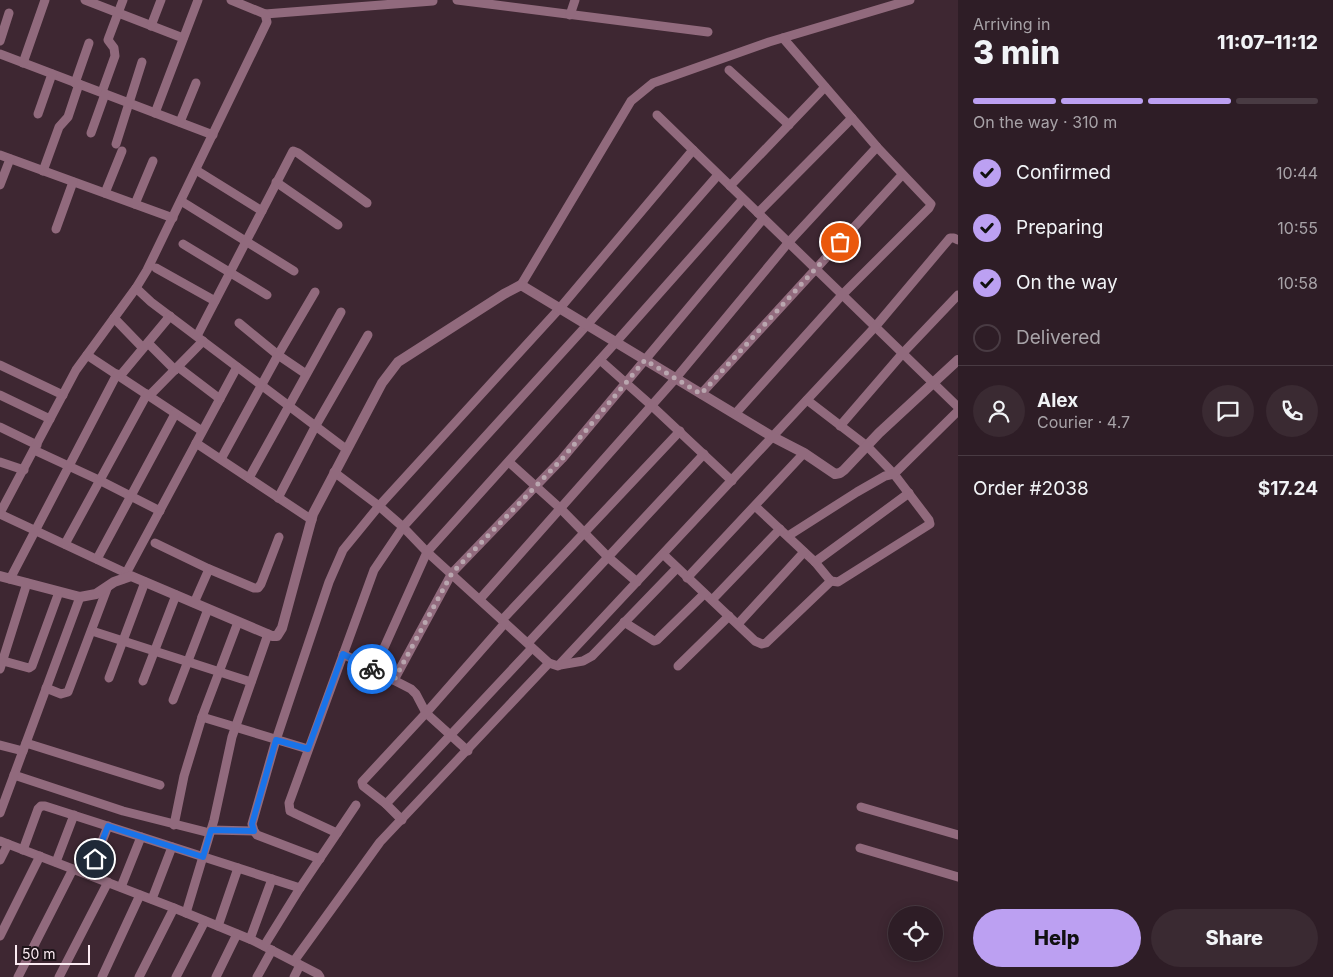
<!DOCTYPE html>
<html lang="en">
<head>
<meta charset="utf-8">
<style>
	:root { --surface:#2e1d26; --page:#3a2a32; --text:#f1f3f6; --muted:#a7a2a7; --line:#493b43; --accent:#bca0f2 }
	body { margin:0; font-family:Inter,sans-serif; background:var(--page); color:var(--text); height:100vh; display:flex; flex-direction:column; font-size:19px; white-space:nowrap }
	* { box-sizing:border-box; margin:0 }
	p { font-size:16px; color:var(--muted) }
	.icon { flex:none; width:28px; height:28px; fill:none; stroke:currentColor; stroke-width:2; stroke-linecap:round; stroke-linejoin:round }
	.map { position:relative; flex:1; overflow:hidden }
	.panel { display:flex; flex-direction:column; background:var(--surface); width:375px }
	.panel>* { flex:none }
	.tools { position:absolute; left:888px; top:906px; display:grid; gap:10px }
	.tools a { display:grid; place-items:center; width:55px; height:55px; border-radius:50%; background:var(--surface); box-shadow:0 2px 12px #0003,0 0 0 1px var(--line); font-size:25px }
	.scale { position:absolute; left:15px; bottom:12px; width:75px; box-sizing:border-box; padding-left:5px; border:2px solid #fbebf2; border-top:0; font-size:14px; line-height:18px; white-space:nowrap; color:#fbebf2; -webkit-text-stroke:4px #1e1419; paint-order:stroke }
	.pin { position:absolute; display:grid; place-items:center; width:42px; height:42px; color:#fff; margin:-21px; border:2px solid #fff; border-radius:50%; box-shadow:0 1px 5px #0007 }
	.courier { position:absolute; display:grid; place-items:center; width:50px; height:50px; margin:-25px; border:4px solid #1a73e8; border-radius:50%; background:#fff; color:#222; box-shadow:0 1px 6px #0007 }
	.head em { font-style:normal; font-weight:800 }
	.head div { display:flex; flex-direction:column-reverse }
	.head { display:flex; align-items:center; justify-content:space-between; height:85px; padding:0 15px }
	h1 { font-size:32px; font-weight:800; line-height:38px }
	.bar { display:grid; grid-template-columns:repeat(4,1fr); gap:8px 5px; align-content:center; height:60px; padding:0 15px }
	.bar i { height:6px; border-radius:4px; background:var(--line) }
	.bar .selected { background:var(--accent) }
	.bar p { grid-column:span 4 }
	.line { display:flex; align-items:center; gap:12px; padding:0 15px; border-top:1px solid var(--line) }
	.line div { flex:1 }
	.round { display:grid; place-items:center; flex:none; width:52px; height:52px; border-radius:26px; background:var(--page) }
	ol { padding:0 15px; list-style:none }
	li { display:flex; align-items:center; gap:15px; height:55px }
	li p { margin-inline-start:auto }
	li .icon { padding:5px; border-radius:50%; background:var(--accent); color:#111; stroke-width:4 }
	li:last-child { color:var(--muted) }
	li i { width:28px; height:28px; border:2px solid var(--line); border-radius:50% }
	.action { display:flex; gap:10px; margin-top:auto; padding:10px 15px }
	.action a { flex:1; height:58px; border-radius:30px; background:var(--accent); color:#111; font-size:20px; font-weight:800; line-height:58px; text-align:center }
	.action a+a { background:var(--page); color:var(--text) }
	main { display:flex; flex:1; min-height:0 }
	.map>svg:first-child { display:block }
	.lines { fill:none; stroke-linecap:round; stroke-linejoin:round }
	.minor { stroke:#916a7d; stroke-width:9 }
	.tertiary { stroke:#916a7d; stroke-width:10 }
	.done { stroke:#b9a6af; stroke-width:5; stroke-dasharray:0 9 }
	.route { stroke:#1a73e8; stroke-width:6 }
</style>
</head>
<body>
<main>
<div class="map">
<svg width="958" height="977" viewBox="0 0 958 977">
	<rect width="100%" height="100%" fill="#3e2732"/>
	<g class="lines">
		<!-- minor -->
		<g class="minor">
			<polyline points="85,0 183,38"/>
			<polyline points="457,0 708,32"/>
			<polyline points="265,14 433,1"/>
			<polyline points="570,15 575,0"/>
			<polyline points="151,26 161,0"/>
			<polyline points="0,41 9,13"/>
			<polyline points="0,54 213,135"/>
			<polyline points="23,63 45,0"/>
			<polyline points="729,70 789,125"/>
			<polyline points="75,83 89,43"/>
			<polyline points="102,92 115,56 114,48 108,40 109,37 123,0"/>
			<polyline points="155,113 198,0"/>
			<polyline points="38,114 52,74"/>
			<polyline points="657,115 958,407"/>
			<polyline points="180,122 196,83"/>
			<polyline points="91,133 105,94"/>
			<polyline points="116,144 142,62"/>
			<polyline points="0,155 173,218"/>
			<polyline points="196,170 262,211"/>
			<polyline points="43,171 59,127 68,117 79,84"/>
			<polyline points="276,182 338,225"/>
			<polyline points="0,185 10,159"/>
			<polyline points="730,186 825,87"/>
			<polyline points="105,193 122,151"/>
			<polyline points="181,201 294,271"/>
			<polyline points="135,204 153,161"/>
			<polyline points="758,213 852,118"/>
			<polyline points="56,229 73,182"/>
			<polyline points="183,244 267,295"/>
			<polyline points="156,268 215,301"/>
			<polyline points="521,285 631,101 653,83 769,42 910,0"/>
			<polyline points="136,288 151,302 346,449"/>
			<polyline points="114,318 143,348"/>
			<polyline points="239,323 278,355 306,374"/>
			<polyline points="197,336 293,151 298,153 367,203"/>
			<polyline points="148,343 175,370"/>
			<polyline points="87,355 202,431"/>
			<polyline points="600,360 652,406 732,481"/>
			<polyline points="0,365 63,395"/>
			<polyline points="178,367 220,399"/>
			<polyline points="120,376 170,316"/>
			<polyline points="701,394 902,175"/>
			<polyline points="0,395 50,419"/>
			<polyline points="149,396 203,341"/>
			<polyline points="735,414 842,295 929,208 931,204 877,147 783,38"/>
			<polyline points="840,426 902,354 958,295"/>
			<polyline points="0,427 37,445"/>
			<polyline points="196,443 312,520"/>
			<polyline points="34,450 101,481 160,511"/>
			<polyline points="221,459 278,355 315,292"/>
			<polyline points="0,462 24,470"/>
			<polyline points="509,462 561,509 608,557 637,582"/>
			<polyline points="334,472 379,506 403,527 427,552 549,663 558,666 875,327 950,238 954,238 958,240"/>
			<polyline points="249,478 341,312"/>
			<polyline points="278,498 315,427 368,335"/>
			<polyline points="755,506 815,562 829,579 831,581 838,582 930,524 929,520 894,474 867,446 807,400"/>
			<polyline points="0,513 76,370 136,288 147,270 267,22 265,14 231,0"/>
			<polyline points="0,514 126,573"/>
			<polyline points="788,536 857,492 885,476 894,474 958,411"/>
			<polyline points="155,543 209,569"/>
			<polyline points="65,544 147,394"/>
			<polyline points="664,555 755,641 762,644 766,643 831,581"/>
			<polyline points="97,559 175,414"/>
			<polyline points="815,562 909,493"/>
			<polyline points="687,578 804,453"/>
			<polyline points="10,579 117,374"/>
			<polyline points="123,579 237,367"/>
			<polyline points="480,599 676,378 788,243 877,147"/>
			<polyline points="712,600 780,529"/>
			<polyline points="194,603 209,569 254,588 258,588 261,584 279,537"/>
			<polyline points="502,620 680,431"/>
			<polyline points="624,622 654,641 657,640 704,594"/>
			<polyline points="738,624 804,552"/>
			<polyline points="92,631 251,682"/>
			<polyline points="528,643 704,454"/>
			<polyline points="343,654 411,689 416,694 426,713 468,751"/>
			<polyline points="0,660 29,668 32,666 59,592"/>
			<polyline points="560,665 583,661 592,656 677,568"/>
			<polyline points="678,666 729,616"/>
			<polyline points="0,669 27,583"/>
			<polyline points="374,670 427,552 616,342 743,199"/>
			<polyline points="109,678 145,582"/>
			<polyline points="394,680 452,573 562,459 763,219"/>
			<polyline points="143,681 176,595"/>
			<polyline points="46,688 61,694 68,692 108,586"/>
			<polyline points="173,700 208,609"/>
			<polyline points="202,717 308,749"/>
			<polyline points="26,743 160,785"/>
			<polyline points="0,745 23,751"/>
			<polyline points="14,775 123,811 210,833"/>
			<polyline points="386,804 532,648"/>
			<polyline points="861,807 958,835"/>
			<polyline points="0,813 80,597"/>
			<polyline points="402,820 386,804 363,786 362,782 426,713 505,623"/>
			<polyline points="174,825 184,776 202,717 238,622"/>
			<polyline points="211,830 254,831"/>
			<polyline points="337,833 296,814 290,811 289,803 374,570 403,527 587,325 718,175"/>
			<polyline points="0,841 174,908 252,940 318,974 320,977"/>
			<polyline points="860,848 958,877"/>
			<polyline points="23,850 38,809 41,806 45,806 300,888"/>
			<polyline points="320,859 257,835 254,831 252,824 276,740 329,582 343,550 379,506 560,308 693,150"/>
			<polyline points="0,860 8,844"/>
			<polyline points="56,862 74,815"/>
			<polyline points="89,875 108,826"/>
			<polyline points="121,887 141,837"/>
			<polyline points="152,899 172,847"/>
			<polyline points="186,913 214,820 232,737 268,634"/>
			<polyline points="218,926 238,868"/>
			<polyline points="0,936 40,856"/>
			<polyline points="250,939 272,879"/>
			<polyline points="264,946 300,888 356,805"/>
			<polyline points="294,961 380,842 549,663"/>
			<polyline points="18,977 73,869"/>
			<polyline points="59,977 108,882"/>
			<polyline points="102,977 140,895"/>
			<polyline points="139,977 174,908"/>
			<polyline points="176,977 205,921"/>
			<polyline points="216,977 237,934"/>
			<polyline points="257,977 272,950"/>
			<polyline points="294,977 300,965"/>
		</g>
		<!-- tertiary -->
		<polyline class="tertiary" points="0,576 80,597 96,594 114,582 131,576 272,636 277,636 282,628 313,514 382,383 398,362 504,294 521,285 773,437 804,453 835,474 840,473 844,470 879,433 958,360"/>
	</g>
	<g class="lines">
		<!-- done -->
		<polyline class="done" points="372,669 394,680 452,573 562,459 645,360 701,394 840,242"/>
		<!-- route -->
		<polyline class="route" points="95,859 108,826 203,857 211,830 254,831 252,824 276,740 308,749 343,654 372,669"/>
	</g>
</svg>
<div class="tools">
<a><svg class="icon" aria-label="locate" viewBox="0 0 24 24"><circle cx="12" cy="12" r="6"/><path d="M12 2v4M12 18v4M2 12h4M18 12h4"/></svg></a>
</div>
<div class="scale">50 m</div>
<div class="pin" style="left:840px;top:242px;background:#ea580c"><svg class="icon" aria-label="bag" viewBox="0 0 24 24"><path d="M5 8h14l-1 12H6zM9 8a3 3 0 0 1 6 0"/></svg></div>
<div class="pin" style="left:95px;top:859px;background:#1f2937"><svg class="icon" aria-label="home" viewBox="0 0 24 24"><path d="M3 11l9-7 9 7M6 9v11h12V9"/></svg></div>
<div class="courier" style="left:372px;top:669px"><svg class="icon" aria-label="bike" viewBox="0 0 24 24"><circle cx="6" cy="16" r="4"/><circle cx="18" cy="16" r="4"/><path d="M6 16l4-8h5l3 8M10 8l3 8H6M13 5h3"/></svg></div>
</div>
<section class="panel">
<div class="head"><div><h1>3 min</h1><p>Arriving in</p></div><em>11:07–11:12</em></div>
<div class="bar"><i class="selected"></i><i class="selected"></i><i class="selected"></i><i></i><p>On the way · 310 m</p></div>
<ol>
<li><svg class="icon" aria-label="check" viewBox="0 0 24 24"><path d="M5 12l5 5 9-10"/></svg>Confirmed<p>10:44</p></li>
<li><svg class="icon" aria-label="check" viewBox="0 0 24 24"><path d="M5 12l5 5 9-10"/></svg>Preparing<p>10:55</p></li>
<li><svg class="icon" aria-label="check" viewBox="0 0 24 24"><path d="M5 12l5 5 9-10"/></svg>On the way<p>10:58</p></li>
<li><i></i>Delivered</li>
</ol>
<div class="line" style="height:90px"><a class="round"><svg class="icon" aria-label="person" viewBox="0 0 24 24"><circle cx="12" cy="8" r="4"/><path d="M4 21q1-7 8-7t8 7"/></svg></a><div><b>Alex</b><p>Courier · 4.7</p></div><a class="round"><svg class="icon" aria-label="chat" viewBox="0 0 24 24"><path d="M4 5h16v11H9l-5 4z"/></svg></a><a class="round"><svg class="icon" aria-label="phone" viewBox="0 0 24 24"><path d="M5 4h4l2 5-3 2q2 4 5 5l2-3 5 2v4C11 20 4 13 5 4z"/></svg></a></div>
<div class="line" style="height:65px"><div>Order #2038</div><b>$17.24</b></div>
<div class="action"><a>Help</a><a>Share</a></div>
</section>
</main>
</body>
</html>
